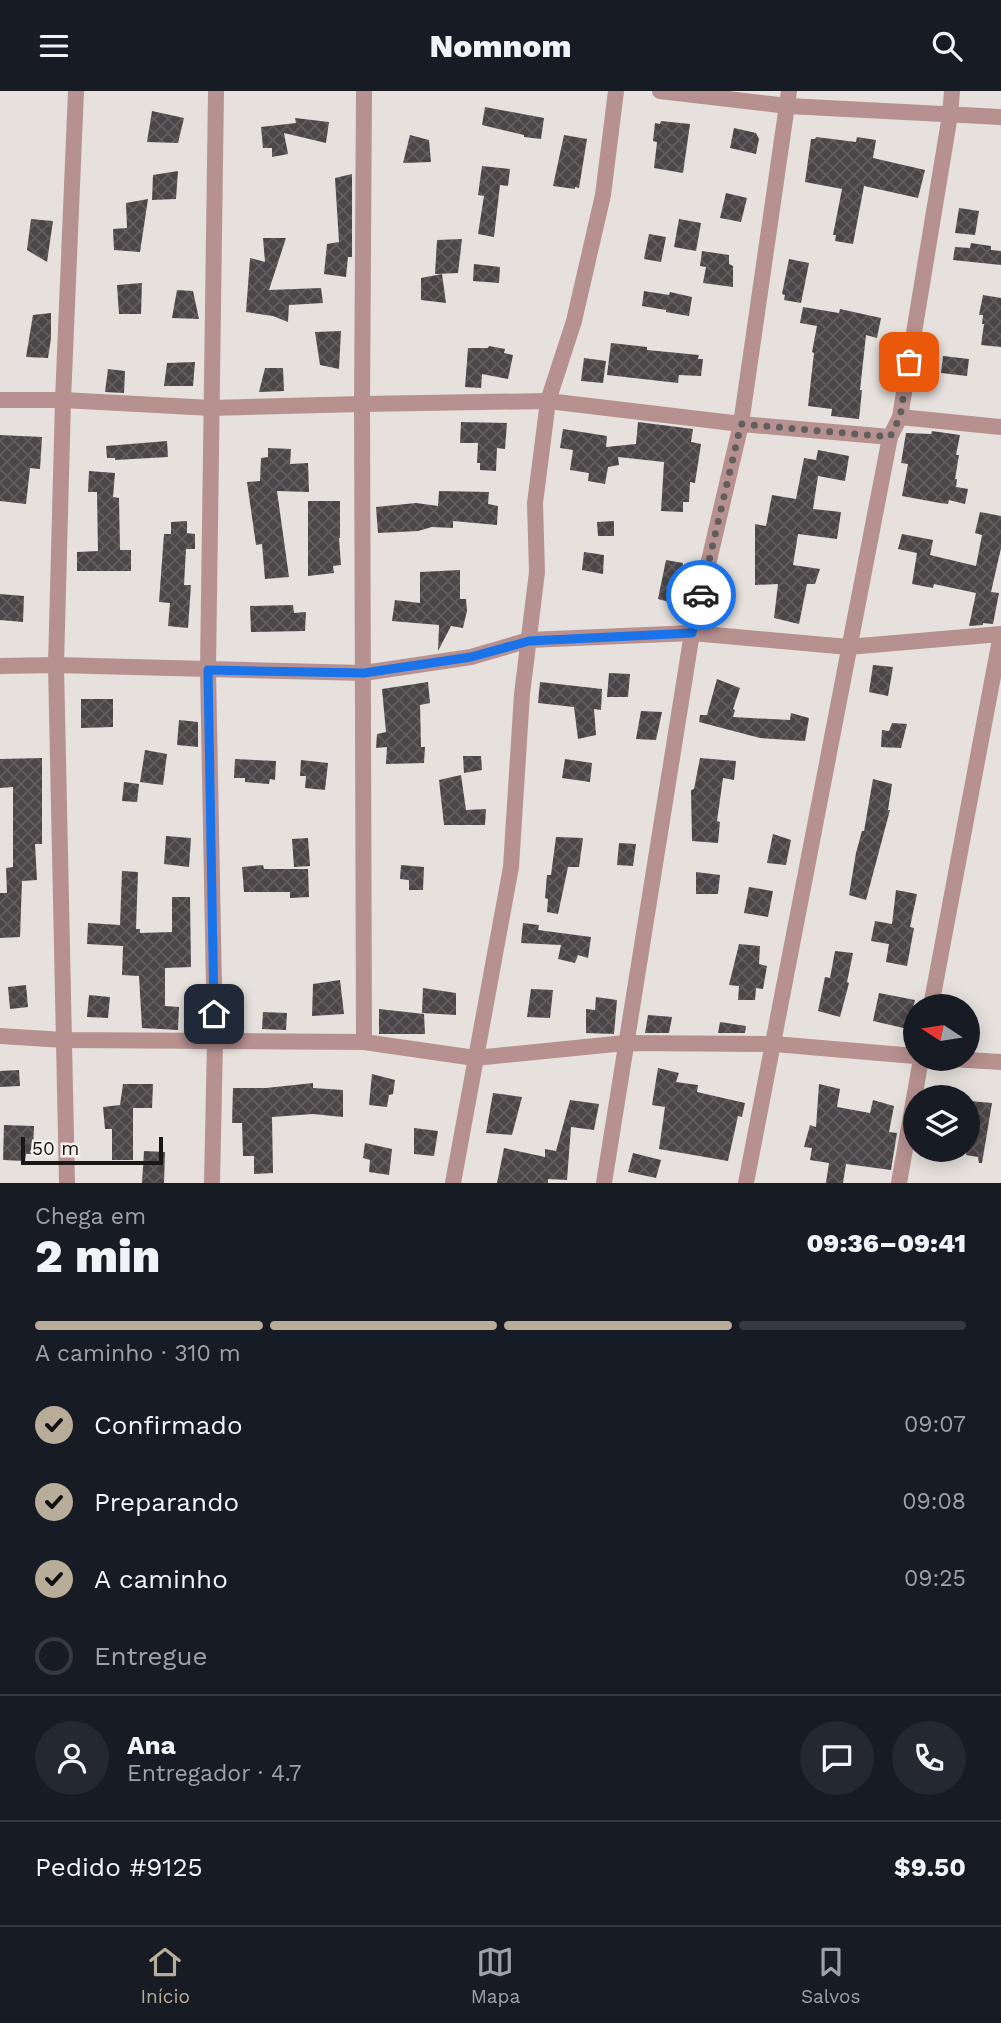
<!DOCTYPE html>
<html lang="pt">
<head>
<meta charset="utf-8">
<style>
	:root { --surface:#171b24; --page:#242831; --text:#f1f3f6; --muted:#9ea1a6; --line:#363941; --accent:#b7ad99 }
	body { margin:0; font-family:"Work Sans",sans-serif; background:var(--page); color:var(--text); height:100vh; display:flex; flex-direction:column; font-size:26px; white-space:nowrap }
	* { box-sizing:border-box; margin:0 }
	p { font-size:23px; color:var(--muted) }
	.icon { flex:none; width:38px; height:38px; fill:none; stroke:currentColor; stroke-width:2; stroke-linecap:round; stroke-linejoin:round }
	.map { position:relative; height:1092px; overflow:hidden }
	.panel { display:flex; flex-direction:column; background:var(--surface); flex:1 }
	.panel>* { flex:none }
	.needle { width:46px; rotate:282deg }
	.fabs { position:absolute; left:903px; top:903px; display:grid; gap:14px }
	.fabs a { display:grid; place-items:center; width:77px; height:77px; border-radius:50%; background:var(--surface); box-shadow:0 4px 18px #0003; font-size:35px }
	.scale { position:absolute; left:21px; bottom:18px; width:142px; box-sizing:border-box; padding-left:7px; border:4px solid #191816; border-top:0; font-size:19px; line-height:24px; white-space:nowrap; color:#191816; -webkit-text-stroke:5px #f3efea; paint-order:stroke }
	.pin { position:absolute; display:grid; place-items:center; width:60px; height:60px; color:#fff; margin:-30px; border-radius:14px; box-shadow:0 4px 10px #0006 }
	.courier { position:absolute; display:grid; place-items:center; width:70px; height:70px; margin:-35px; border:5px solid #1a73e8; border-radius:50%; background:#fff; color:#222; box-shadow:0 2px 9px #0007 }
	.overview em { font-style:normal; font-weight:800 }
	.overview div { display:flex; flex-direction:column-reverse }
	.overview { display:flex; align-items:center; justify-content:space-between; height:119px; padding:0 35px }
	h1 { font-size:46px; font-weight:800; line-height:52px }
	.bar { display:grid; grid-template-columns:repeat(4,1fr); gap:10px 7px; align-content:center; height:84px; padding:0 35px }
	.bar i { height:9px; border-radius:5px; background:var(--line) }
	.bar .current { background:var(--accent) }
	.bar p { grid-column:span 4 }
	.line { display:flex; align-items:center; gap:18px; padding:0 35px; border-top:2px solid var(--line) }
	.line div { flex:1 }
	.round { display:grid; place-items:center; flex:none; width:74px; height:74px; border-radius:37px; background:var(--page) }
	ol { padding:0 35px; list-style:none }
	li { display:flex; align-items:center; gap:21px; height:77px }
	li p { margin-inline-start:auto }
	li .icon { padding:7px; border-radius:50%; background:var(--accent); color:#111; stroke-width:4 }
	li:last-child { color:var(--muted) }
	li i { width:38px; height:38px; border:4px solid var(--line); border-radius:50% }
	header { display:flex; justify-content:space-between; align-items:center; height:91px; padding:0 35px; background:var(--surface); font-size:32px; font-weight:800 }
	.menu { display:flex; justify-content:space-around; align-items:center; height:98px; border-top:2px solid var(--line); background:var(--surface); font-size:19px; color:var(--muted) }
	.menu a { display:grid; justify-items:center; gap:4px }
	.menu .current { color:var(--accent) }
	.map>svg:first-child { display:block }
	.building { fill:url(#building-cross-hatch) }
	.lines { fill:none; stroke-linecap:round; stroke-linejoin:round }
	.street { stroke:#b79190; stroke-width:16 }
	.done { stroke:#615e5c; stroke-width:7; stroke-dasharray:0 12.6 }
	.route { stroke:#1a73e8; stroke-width:9 }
</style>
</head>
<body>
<header><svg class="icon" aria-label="menu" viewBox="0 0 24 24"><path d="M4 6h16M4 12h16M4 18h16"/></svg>Nomnom<svg class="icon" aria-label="search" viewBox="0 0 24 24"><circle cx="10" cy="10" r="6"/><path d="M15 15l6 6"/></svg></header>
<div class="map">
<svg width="1001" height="1092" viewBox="0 0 1001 1092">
	<defs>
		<pattern id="building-cross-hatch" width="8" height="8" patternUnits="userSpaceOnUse" patternTransform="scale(1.75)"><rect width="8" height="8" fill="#4c4648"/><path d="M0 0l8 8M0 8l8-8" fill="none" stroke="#625d5f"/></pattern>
	</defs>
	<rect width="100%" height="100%" fill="#e6e1dd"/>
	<!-- building -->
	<g class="building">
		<polygon points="485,16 544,27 541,48 524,46 524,44 482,34"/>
		<polygon points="152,20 184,27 178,52 147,51"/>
		<polygon points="295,27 329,31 326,52 284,42 288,63 272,66 272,57 263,57 261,36 296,32"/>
		<polygon points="661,30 690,33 683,82 654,77 657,51 653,50 655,32 660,33"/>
		<polygon points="734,37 756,42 759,48 756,63 730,57"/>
		<polygon points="410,44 429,49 431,71 403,72"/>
		<polygon points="564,44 587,48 579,97 575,96 575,98 553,95"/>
		<polygon points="816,46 856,51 857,46 876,49 873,67 925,79 918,107 864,95 853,153 835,150 836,144 833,144 842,98 805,91 811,48 815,48"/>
		<polygon points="482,75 510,78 508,95 500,94 494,146 478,143 484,105 478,104"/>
		<polygon points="178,80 176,108 152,109 153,84"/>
		<polygon points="352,83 352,166 348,166 346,186 324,183 327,153 339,151 335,87"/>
		<polygon points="726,102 747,107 741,131 720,127"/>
		<polygon points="148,108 140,161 114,159 113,138 127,137 126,112"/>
		<polygon points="959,117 979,120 975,144 955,142"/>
		<polygon points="31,128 53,130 47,171 27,159"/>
		<polygon points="679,128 701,132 696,160 674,156"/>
		<polygon points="649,143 666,146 661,171 644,168"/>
		<polygon points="263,147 286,147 269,199 321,197 323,212 289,214 288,231 273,225 246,221 250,167 265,171"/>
		<polygon points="462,148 458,182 435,183 437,149"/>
		<polygon points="971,152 991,155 991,159 1001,160 1001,174 953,169 955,156 970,157"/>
		<polygon points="702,160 729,164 729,173 733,175 733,196 703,192 706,176 700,175"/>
		<polygon points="789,168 809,172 801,212 784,209 785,204 782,203"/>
		<polygon points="474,173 500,176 499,192 473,190"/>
		<polygon points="442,183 446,212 421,209 421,187"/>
		<polygon points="142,192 141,223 119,223 117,194"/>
		<polygon points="177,199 193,200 199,228 172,227"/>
		<polygon points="644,200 669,204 670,201 692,206 689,225 666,221 666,219 642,215"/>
		<polygon points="983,204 1001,207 1001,256 981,254 984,233 982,233 983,224 979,224"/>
		<polygon points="803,216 839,222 840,218 881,227 877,247 866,244 860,299 862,299 859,328 831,325 832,318 808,315 814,262 812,261 817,235 800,232"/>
		<polygon points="51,222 51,247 48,267 26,266 33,224"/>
		<polygon points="341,240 339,278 320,274 315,241"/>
		<polygon points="611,252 647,256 647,259 699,264 698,268 703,268 701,285 679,284 678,292 607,284"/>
		<polygon points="489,255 505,258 504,262 513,264 508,288 482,283 481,297 465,296 468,257 488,257"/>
		<polygon points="943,265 969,268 967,285 941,282"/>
		<polygon points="584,267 606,270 603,292 581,290"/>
		<polygon points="195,271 193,295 164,295 167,272"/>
		<polygon points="265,277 283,277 284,300 259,301"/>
		<polygon points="108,278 125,280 124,302 105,301"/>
		<polygon points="461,331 507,332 505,358 497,357 496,380 480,379 480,372 477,372 478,352 460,352"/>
		<polygon points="638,331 693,338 691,351 701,353 695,392 690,391 689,411 683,411 683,421 661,420 664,371 618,366 619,374 608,376 605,393 588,390 589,382 570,379 573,359 560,357 563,338 607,345 606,356 636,353"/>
		<polygon points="932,340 960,344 956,364 959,364 955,388 957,388 956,396 968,398 965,413 949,409 948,413 940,412 902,405 908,373 901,372 906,342 931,343"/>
		<polygon points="0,344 42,346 40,378 30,377 26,413 0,410"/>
		<polygon points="167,350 168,366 115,369 115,367 107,367 106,355"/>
		<polygon points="268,357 291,358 290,373 308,372 309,401 277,400 289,486 265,488 262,453 256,454 247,391 260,390 261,367 268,366"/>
		<polygon points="818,359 849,365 845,390 818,385 813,418 841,421 837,448 798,443 793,474 820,478 815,493 807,493 799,533 774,527 778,493 755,494 755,433 766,435 772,404 796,408 804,367 816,369"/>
		<polygon points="89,380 115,382 113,406 119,407 120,459 131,459 131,480 77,480 77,461 98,460 97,401 88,401"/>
		<polygon points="439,400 489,401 488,413 498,415 497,434 453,430 453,437 432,436 418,440 378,442 376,416 416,412 438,415"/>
		<polygon points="308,410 340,410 340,447 339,447 341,474 333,475 334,482 308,485"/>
		<polygon points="980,421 1001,425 1001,457 991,501 999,502 993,533 983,532 983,534 969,535 976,502 934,493 933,497 912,493 917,462 898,458 902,443 933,449 930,464 976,475 982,444 975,442"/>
		<polygon points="187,430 187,442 195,443 195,458 186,458 184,494 191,494 188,537 168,535 170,512 159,511 164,443 171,443 171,431"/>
		<polygon points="614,430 614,445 598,445 597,431"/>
		<polygon points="584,461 604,464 603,483 582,479"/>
		<polygon points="666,469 683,472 680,514 658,508"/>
		<polygon points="460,479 460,508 466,508 467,520 463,537 451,535 438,560 439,534 392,530 395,509 420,512 420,481"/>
		<polygon points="0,503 24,505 23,531 0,529"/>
		<polygon points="293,514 294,522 306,521 305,540 251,541 250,515"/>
		<polygon points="873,574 893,576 888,605 869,601"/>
		<polygon points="609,582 630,583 628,606 607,606"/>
		<polygon points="717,588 740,597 733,618 735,619 733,626 790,629 791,622 809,627 805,650 760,647 699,631 700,624 707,624"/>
		<polygon points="428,591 430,612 420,614 421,656 425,656 424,672 386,673 387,656 376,657 377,643 386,641 382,598"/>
		<polygon points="540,591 602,598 601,619 594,618 596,644 578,648 574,616 538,612"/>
		<polygon points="81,608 113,608 113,636 81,637"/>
		<polygon points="641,620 662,621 656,649 636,648"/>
		<polygon points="179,629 198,631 198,656 177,654"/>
		<polygon points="892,632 907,633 901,657 881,656 882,639 889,640"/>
		<polygon points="145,659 167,663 163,694 140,691"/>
		<polygon points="463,665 481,665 482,679 464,682"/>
		<polygon points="42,667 42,753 35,753 37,789 22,790 20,846 0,847 0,802 7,802 6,777 13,776 13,696 0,697 0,668"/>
		<polygon points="700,667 736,670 734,689 723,687 717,730 720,731 718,752 692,750 691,699 694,698"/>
		<polygon points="235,668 276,670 275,689 270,688 269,693 245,691 245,687 234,687"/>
		<polygon points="565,668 592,672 590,691 562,687"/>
		<polygon points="301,669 328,672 325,699 305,697 306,685 300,685"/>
		<polygon points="461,684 466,719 486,718 485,734 444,734 439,689"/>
		<polygon points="873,688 892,693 888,719 890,719 866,809 849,804 856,762 862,740 864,740"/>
		<polygon points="124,691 139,693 137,711 122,710"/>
		<polygon points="773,743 791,749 786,774 767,772"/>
		<polygon points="166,745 191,747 189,776 164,773"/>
		<polygon points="556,746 583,747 579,776 568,776 558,823 547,821 548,808 545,807 547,784 551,784"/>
		<polygon points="308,747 310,775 294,776 292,748"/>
		<polygon points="619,752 636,753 633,775 617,774"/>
		<polygon points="263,774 264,778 308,778 309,806 290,807 290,801 244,801 242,776"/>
		<polygon points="401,774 424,776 423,799 409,799 409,789 400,788"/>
		<polygon points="122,780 138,781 136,838 140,838 140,842 172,841 172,806 190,806 191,876 165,877 165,915 179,916 178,939 142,937 139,885 122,884 123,855 87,853 88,832 120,834"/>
		<polygon points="696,781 720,784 718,803 696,803"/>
		<polygon points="749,796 773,800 768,826 744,822"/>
		<polygon points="896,799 917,803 910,836 914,837 907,875 886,871 889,853 871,850 875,830 892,833"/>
		<polygon points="523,832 539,834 538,839 591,846 588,867 578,864 575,872 558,868 561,854 521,852"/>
		<polygon points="739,853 760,855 759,873 767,875 763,898 756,897 755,909 738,909 739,895 729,894"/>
		<polygon points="835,860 853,862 847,891 849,892 840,926 818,920 825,886 830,887"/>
		<polygon points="340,889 344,923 312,925 313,893"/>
		<polygon points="26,894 28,916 10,918 8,896"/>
		<polygon points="423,897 456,902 456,924 422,922"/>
		<polygon points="531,898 553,899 550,927 527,926"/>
		<polygon points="879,902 915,909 908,938 873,930"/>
		<polygon points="89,904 110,906 108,927 87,926"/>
		<polygon points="596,906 617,909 614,943 586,942 586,918 595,919"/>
		<polygon points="379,918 424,923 425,943 379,943"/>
		<polygon points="263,921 287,922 286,939 262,938"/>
		<polygon points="648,924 672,926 669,942 645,942"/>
		<polygon points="720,931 746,935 745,942 718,942"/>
		<polygon points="658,977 679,982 676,991 698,994 697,1001 745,1012 742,1026 738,1025 728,1070 659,1058 665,1016 652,1014"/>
		<polygon points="19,979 20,995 0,996 0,980"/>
		<polygon points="372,983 395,989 393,1003 389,1004 387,1016 369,1014"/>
		<polygon points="313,992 313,997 343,999 343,1026 313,1023 272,1026 273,1082 254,1083 254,1065 243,1065 242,1032 232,1032 233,997 266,997"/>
		<polygon points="123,993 153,993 152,1017 133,1017 133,1069 112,1069 112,1038 105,1038 103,1016 120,1014"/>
		<polygon points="819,993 840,998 837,1016 870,1022 873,1009 894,1015 889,1041 897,1042 891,1079 846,1073 843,1092 826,1092 829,1072 810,1069 812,1057 804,1056 810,1034 816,1036"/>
		<polygon points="493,1002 522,1006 512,1044 486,1042"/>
		<polygon points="570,1009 599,1013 594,1039 571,1036 567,1089 548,1088 548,1092 497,1092 504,1057 545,1066 545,1058 556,1060"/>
		<polygon points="970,1010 992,1012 982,1072 979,1072 978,1066 966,1064 968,1048 976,1049"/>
		<polygon points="4,1034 34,1035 33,1063 26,1063 25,1070 3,1069"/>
		<polygon points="414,1037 438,1040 434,1065 414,1063"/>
		<polygon points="365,1052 392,1058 389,1084 369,1081 370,1069 363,1067"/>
		<polygon points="144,1060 165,1061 164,1092 142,1092"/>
		<polygon points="633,1062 661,1069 656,1087 628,1081"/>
	</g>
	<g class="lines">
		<!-- street -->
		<g class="street">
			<polyline points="660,0 788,15 1001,26"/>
			<polyline points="0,309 63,309 211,317 362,313 548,310 741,333 890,346"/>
			<polyline points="900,326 1001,336"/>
			<polyline points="0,575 56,574 364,582 471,566 529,549 692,542 848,556 1001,543 931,915"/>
			<polyline points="0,945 64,949 364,951 475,967 625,952 774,953 915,965"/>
			<polyline points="364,951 362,313 364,0"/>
			<polyline points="951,968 1001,971"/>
			<polyline points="67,1092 56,574 63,309 76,0"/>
			<polyline points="212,1092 215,950 208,578 216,0"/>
			<polyline points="453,1092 511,776 522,603 537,481 535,412 548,310 574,230 603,104 616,0"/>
			<polyline points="604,1092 692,542 741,333 789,0"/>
			<path d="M746,1092C796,844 840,594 890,346L900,326L950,24L952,0"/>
			<polyline points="899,1092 921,968"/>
		</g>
	</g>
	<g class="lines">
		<!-- done -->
		<polyline class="done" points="701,504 741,333 890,346 900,326 909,271"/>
		<!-- route -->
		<polyline class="route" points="214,923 208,579 364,582 471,566 529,550 692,542 701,504"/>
	</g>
</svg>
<div class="fabs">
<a><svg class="needle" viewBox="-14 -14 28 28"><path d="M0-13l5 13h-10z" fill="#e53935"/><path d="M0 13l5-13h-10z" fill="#9ea1a6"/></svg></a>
<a><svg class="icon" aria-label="layers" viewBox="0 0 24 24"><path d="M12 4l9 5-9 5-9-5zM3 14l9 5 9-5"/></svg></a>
</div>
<div class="scale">50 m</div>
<div class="pin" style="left:909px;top:271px;background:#ea580c"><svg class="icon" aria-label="bag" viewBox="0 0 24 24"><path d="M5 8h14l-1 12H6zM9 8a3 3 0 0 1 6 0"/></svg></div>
<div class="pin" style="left:214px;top:923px;background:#1f2937"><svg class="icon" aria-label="home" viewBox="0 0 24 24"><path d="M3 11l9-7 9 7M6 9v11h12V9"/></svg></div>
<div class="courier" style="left:701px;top:504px"><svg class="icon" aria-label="car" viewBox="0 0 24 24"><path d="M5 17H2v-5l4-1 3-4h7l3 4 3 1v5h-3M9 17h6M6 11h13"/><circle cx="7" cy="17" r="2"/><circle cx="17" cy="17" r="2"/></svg></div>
</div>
<section class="panel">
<div class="overview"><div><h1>2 min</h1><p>Chega em</p></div><em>09:36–09:41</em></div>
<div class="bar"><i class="current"></i><i class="current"></i><i class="current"></i><i></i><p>A caminho · 310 m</p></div>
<ol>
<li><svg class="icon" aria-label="check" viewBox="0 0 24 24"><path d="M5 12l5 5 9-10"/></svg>Confirmado<p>09:07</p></li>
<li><svg class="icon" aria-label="check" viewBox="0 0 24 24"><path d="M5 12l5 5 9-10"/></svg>Preparando<p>09:08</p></li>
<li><svg class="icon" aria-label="check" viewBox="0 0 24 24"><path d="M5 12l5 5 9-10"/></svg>A caminho<p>09:25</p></li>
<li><i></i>Entregue</li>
</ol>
<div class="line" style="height:126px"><a class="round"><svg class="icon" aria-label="person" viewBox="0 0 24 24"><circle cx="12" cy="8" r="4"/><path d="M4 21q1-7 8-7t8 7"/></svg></a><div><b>Ana</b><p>Entregador · 4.7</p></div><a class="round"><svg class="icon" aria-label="chat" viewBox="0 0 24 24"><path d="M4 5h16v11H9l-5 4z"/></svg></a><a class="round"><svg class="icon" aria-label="phone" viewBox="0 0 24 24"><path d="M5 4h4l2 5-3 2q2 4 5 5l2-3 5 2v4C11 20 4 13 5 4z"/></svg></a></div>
<div class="line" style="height:91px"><div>Pedido #9125</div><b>$9.50</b></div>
</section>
<nav class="menu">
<a class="current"><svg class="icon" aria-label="home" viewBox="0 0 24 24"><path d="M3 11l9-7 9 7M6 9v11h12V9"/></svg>Início</a>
<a><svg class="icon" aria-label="map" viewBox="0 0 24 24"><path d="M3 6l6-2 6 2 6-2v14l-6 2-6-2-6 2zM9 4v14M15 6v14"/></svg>Mapa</a>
<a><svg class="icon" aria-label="saved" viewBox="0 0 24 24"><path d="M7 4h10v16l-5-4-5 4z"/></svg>Salvos</a>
</nav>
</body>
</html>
